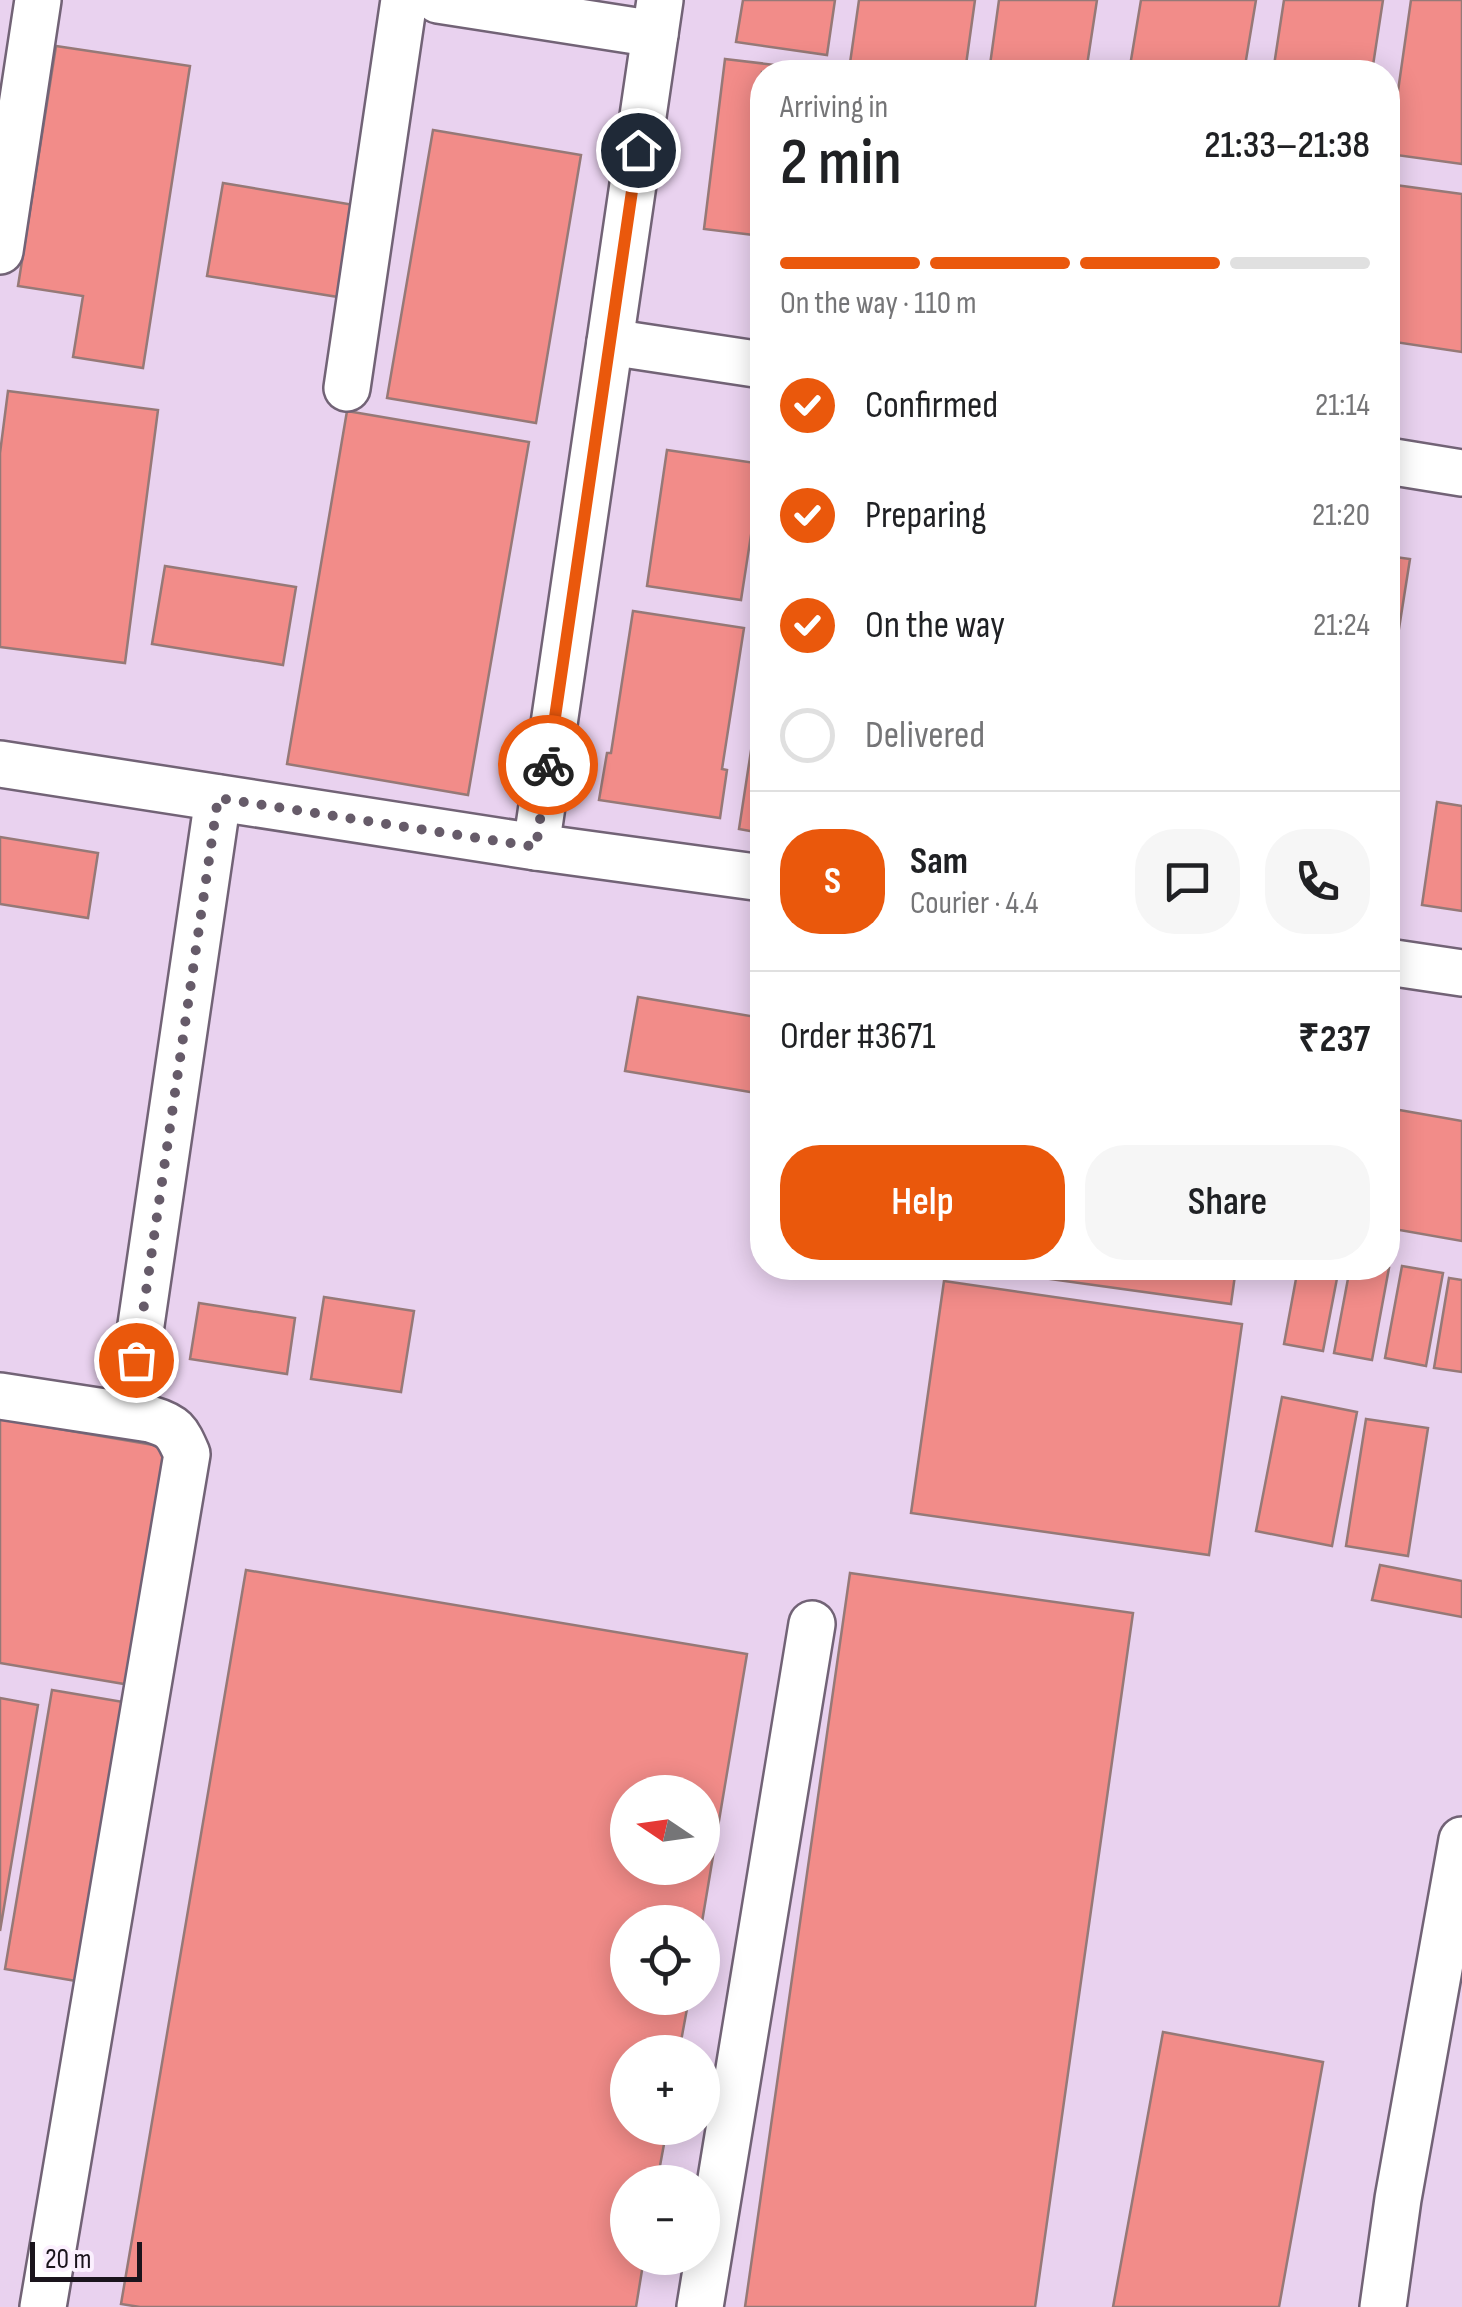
<!DOCTYPE html>
<html lang="en">
<head>
<meta charset="utf-8">
<style>
	:root { --surface:#fff; --page:#f6f6f6; --text:#202124; --muted:#757577; --line:#e0e0e0; --accent:#ea580c }
	body { margin:0; font-family:"Sofia Sans Condensed",sans-serif; background:var(--page); color:var(--text); height:100vh; display:flex; flex-direction:column; font-size:38px; white-space:nowrap }
	* { box-sizing:border-box; margin:0 }
	p { font-size:32px; color:var(--muted) }
	.icon { flex:none; width:55px; height:55px; fill:none; stroke:currentColor; stroke-width:2; stroke-linecap:round; stroke-linejoin:round }
	.map { position:relative; flex:1; overflow:hidden }
	.drawer { position:absolute; left:750px; top:60px; width:650px; height:1220px; display:flex; flex-direction:column; background:var(--surface); border-radius:40px; box-shadow:0 5px 25px #0003 }
	.drawer>* { flex:none }
	.needle { width:65px; rotate:283deg }
	.fabs { position:absolute; left:610px; top:1775px; display:grid; gap:20px }
	.fabs a { display:grid; place-items:center; width:110px; height:110px; border-radius:50%; background:var(--surface); box-shadow:0 5px 25px #0003; font-size:50px }
	.scale { position:absolute; left:30px; bottom:25px; width:112px; box-sizing:border-box; padding-left:10px; border:5px solid #1a141c; border-top:0; font-size:28px; line-height:35px; white-space:nowrap; color:#1a141c; -webkit-text-stroke:8px #fbf0fe; paint-order:stroke }
	.pin { position:absolute; display:grid; place-items:center; width:85px; height:85px; color:#fff; margin:-42px; border:5px solid #fff; border-radius:50%; box-shadow:0 2px 10px #0007 }
	.courier { position:absolute; display:grid; place-items:center; width:100px; height:100px; margin:-50px; border:8px solid #ea580c; border-radius:50%; background:#fff; color:#222; box-shadow:0 2px 12px #0007 }
	.overview em { font-style:normal; font-weight:600 }
	.overview div { display:flex; flex-direction:column-reverse }
	.overview { display:flex; align-items:center; justify-content:space-between; height:170px; padding:0 30px }
	h1 { font-size:65px; font-weight:600; line-height:75px }
	.bar { display:grid; grid-template-columns:repeat(4,1fr); gap:15px 10px; align-content:center; height:120px; padding:0 30px }
	.bar i { height:12px; border-radius:8px; background:var(--line) }
	.bar .on { background:var(--accent) }
	.bar p { grid-column:span 4 }
	.line { display:flex; align-items:center; gap:25px; padding:0 30px; border-top:2px solid var(--line) }
	.line div { flex:1 }
	.round { display:grid; place-items:center; flex:none; width:105px; height:105px; border-radius:40px; background:var(--page) }
	ol { padding:0 30px; list-style:none }
	li { display:flex; align-items:center; gap:30px; height:110px }
	li p { margin-inline-start:auto }
	li .icon { padding:10px; border-radius:50%; background:var(--accent); color:#fff; stroke-width:4 }
	li:last-child { color:var(--muted) }
	li i { width:55px; height:55px; border:5px solid var(--line); border-radius:50% }
	.cta { display:flex; gap:20px; margin-top:auto; padding:20px 30px }
	.cta a { flex:1; height:115px; border-radius:40px; background:var(--accent); color:#fff; font-size:40px; font-weight:600; line-height:115px; text-align:center }
	.cta a+a { background:var(--page); color:var(--text) }
	.map>svg:first-child { display:block }
	.built { fill:#e9d2ef; fill-rule:evenodd }
	.building { fill:#f28c89; stroke:#967977; stroke-width:2.5; fill-rule:evenodd }
	.lines { fill:none; stroke-linecap:round; stroke-linejoin:round }
	.minor-casing { stroke:#726376; stroke-width:50 }
	.minor { stroke:#fff; stroke-width:45 }
	.done { stroke:#665b69; stroke-width:10; stroke-dasharray:0 18 }
	.route { stroke:#ea580c; stroke-width:12 }
</style>
</head>
<body>
<div class="map">
<svg width="1462" height="2307" viewBox="0 0 1462 2307">
	<rect width="100%" height="100%" fill="#f2e0f7"/>
	<!-- built -->
	<path class="built" d="M0,0H1462V2307H0ZM762,72H1388V1268H762ZM628,1792H702V1868H628ZM628,1922H702V1998H628ZM628,2052H702V2128H628ZM628,2182H702V2258H628Z"/>
	<!-- building -->
	<g class="building">
		<polygon points="743,0 835,0 827,55 736,42"/>
		<polygon points="859,0 975,0 965,72 914,72 850,63"/>
		<polygon points="999,0 1097,0 1086,72 989,72"/>
		<polygon points="1141,0 1256,0 1244,72 1129,72"/>
		<polygon points="1284,0 1383,0 1372,72 1273,72"/>
		<polygon points="1411,0 1462,0 1462,164 1389,154"/>
		<polygon points="56,46 190,66 143,368 73,357 83,296 18,286"/>
		<polygon points="725,59 826,71 762,72 762,236 704,229"/>
		<polygon points="433,130 581,155 536,423 387,398"/>
		<polygon points="223,183 354,205 338,297 207,276"/>
		<polygon points="1388,184 1462,194 1462,352 1388,341"/>
		<polygon points="8,391 158,410 125,663 0,647 0,453"/>
		<polygon points="347,411 529,442 468,795 287,764"/>
		<polygon points="667,450 762,464 741,600 647,586"/>
		<polygon points="1388,556 1410,559 1388,698"/>
		<polygon points="165,566 296,587 283,665 152,644"/>
		<polygon points="633,611 744,628 722,769 727,770 720,818 599,800 607,753 611,753"/>
		<polygon points="762,679 762,846 760,846 761,833 739,829"/>
		<polygon points="1437,802 1462,806 1462,911 1422,905"/>
		<polygon points="0,837 98,853 88,918 0,904"/>
		<polygon points="638,997 762,1018 762,1094 625,1071"/>
		<polygon points="1388,1108 1462,1121 1462,1241 1388,1228"/>
		<polygon points="1402,1266 1443,1273 1426,1366 1385,1358"/>
		<polygon points="971,1268 1236,1268 1231,1304"/>
		<polygon points="1298,1268 1339,1268 1323,1351 1284,1344"/>
		<polygon points="1350,1268 1389,1268 1372,1360 1334,1353"/>
		<polygon points="1449,1278 1462,1280 1462,1372 1434,1368"/>
		<polygon points="944,1281 1242,1324 1209,1555 911,1513"/>
		<polygon points="324,1297 414,1311 401,1392 311,1379"/>
		<polygon points="199,1303 295,1318 287,1374 190,1359"/>
		<polygon points="1282,1397 1357,1412 1332,1546 1256,1531"/>
		<polygon points="0,1419 171,1448 130,1685 0,1663"/>
		<polygon points="1366,1419 1428,1428 1408,1556 1346,1546"/>
		<polygon points="1380,1565 1462,1581 1462,1617 1372,1600"/>
		<path d="M246,1570L747,1654L702,1922H628V1998H689L679,2052H628V2128H667L657,2182H628V2258H644L636,2307H140L121,2304ZM628,1792H702V1868H628Z"/>
		<polygon points="850,1573 1133,1613 1035,2307 745,2307"/>
		<polygon points="52,1690 135,1704 88,1983 5,1969"/>
		<polygon points="0,1698 38,1705 0,1931"/>
		<polygon points="1163,2032 1323,2062 1279,2307 1113,2307"/>
	</g>
	<g class="lines">
		<defs>
			<g id="minor">
				<polyline points="438,0 655,34"/>
				<polyline points="0,251 38,0"/>
				<polyline points="610,342 762,365"/>
				<polyline points="347,388 404,0"/>
				<polyline points="1388,461 1462,473"/>
				<polyline points="0,764 536,847 762,878"/>
				<polyline points="536,847 660,0"/>
				<polyline points="1388,962 1462,973"/>
				<polyline points="136,1359 218,798"/>
				<path d="M0,1396L150,1419C174,1426 177,1431 187,1454L43,2307"/>
				<polyline points="700,2307 812,1624"/>
				<polyline points="1383,2307 1398,2199 1462,1840"/>
			</g>
		</defs>
		<!-- minor casing -->
		<use href="#minor" class="minor-casing"/>
		<!-- minor -->
		<use href="#minor" class="minor"/>
	</g>
	<g class="lines">
		<!-- done -->
		<polyline class="done" points="136,1360 218,798 536,847 548,765"/>
		<!-- route -->
		<polyline class="route" points="548,765 638,150"/>
	</g>
</svg>
<div class="fabs">
<a><svg class="needle" viewBox="-14 -14 28 28"><path d="M0-13l5 13h-10z" fill="#e53935"/><path d="M0 13l5-13h-10z" fill="#757577"/></svg></a>
<a><svg class="icon" aria-label="locate" viewBox="0 0 24 24"><circle cx="12" cy="12" r="6"/><path d="M12 2v4M12 18v4M2 12h4M18 12h4"/></svg></a>
<a>+</a>
<a>−</a>
</div>
<div class="scale">20 m</div>
<div class="pin" style="left:136px;top:1360px;background:#ea580c"><svg class="icon" aria-label="bag" viewBox="0 0 24 24"><path d="M5 8h14l-1 12H6zM9 8a3 3 0 0 1 6 0"/></svg></div>
<div class="pin" style="left:638px;top:150px;background:#1f2937"><svg class="icon" aria-label="home" viewBox="0 0 24 24"><path d="M3 11l9-7 9 7M6 9v11h12V9"/></svg></div>
<div class="courier" style="left:548px;top:765px"><svg class="icon" aria-label="bike" viewBox="0 0 24 24"><circle cx="6" cy="16" r="4"/><circle cx="18" cy="16" r="4"/><path d="M6 16l4-8h5l3 8M10 8l3 8H6M13 5h3"/></svg></div>
<section class="drawer">
<div class="overview"><div><h1>2 min</h1><p>Arriving in</p></div><em>21:33–21:38</em></div>
<div class="bar"><i class="on"></i><i class="on"></i><i class="on"></i><i></i><p>On the way · 110 m</p></div>
<ol>
<li><svg class="icon" aria-label="check" viewBox="0 0 24 24"><path d="M5 12l5 5 9-10"/></svg>Confirmed<p>21:14</p></li>
<li><svg class="icon" aria-label="check" viewBox="0 0 24 24"><path d="M5 12l5 5 9-10"/></svg>Preparing<p>21:20</p></li>
<li><svg class="icon" aria-label="check" viewBox="0 0 24 24"><path d="M5 12l5 5 9-10"/></svg>On the way<p>21:24</p></li>
<li><i></i>Delivered</li>
</ol>
<div class="line" style="height:180px"><b class="round" style="background:var(--accent);color:#fff">S</b><div><b>Sam</b><p>Courier · 4.4</p></div><a class="round"><svg class="icon" aria-label="chat" viewBox="0 0 24 24"><path d="M4 5h16v11H9l-5 4z"/></svg></a><a class="round"><svg class="icon" aria-label="phone" viewBox="0 0 24 24"><path d="M5 4h4l2 5-3 2q2 4 5 5l2-3 5 2v4C11 20 4 13 5 4z"/></svg></a></div>
<div class="line" style="height:130px"><div>Order #3671</div><b>₹237</b></div>
<div class="cta"><a>Help</a><a>Share</a></div>
</section>
</div>
</body>
</html>
